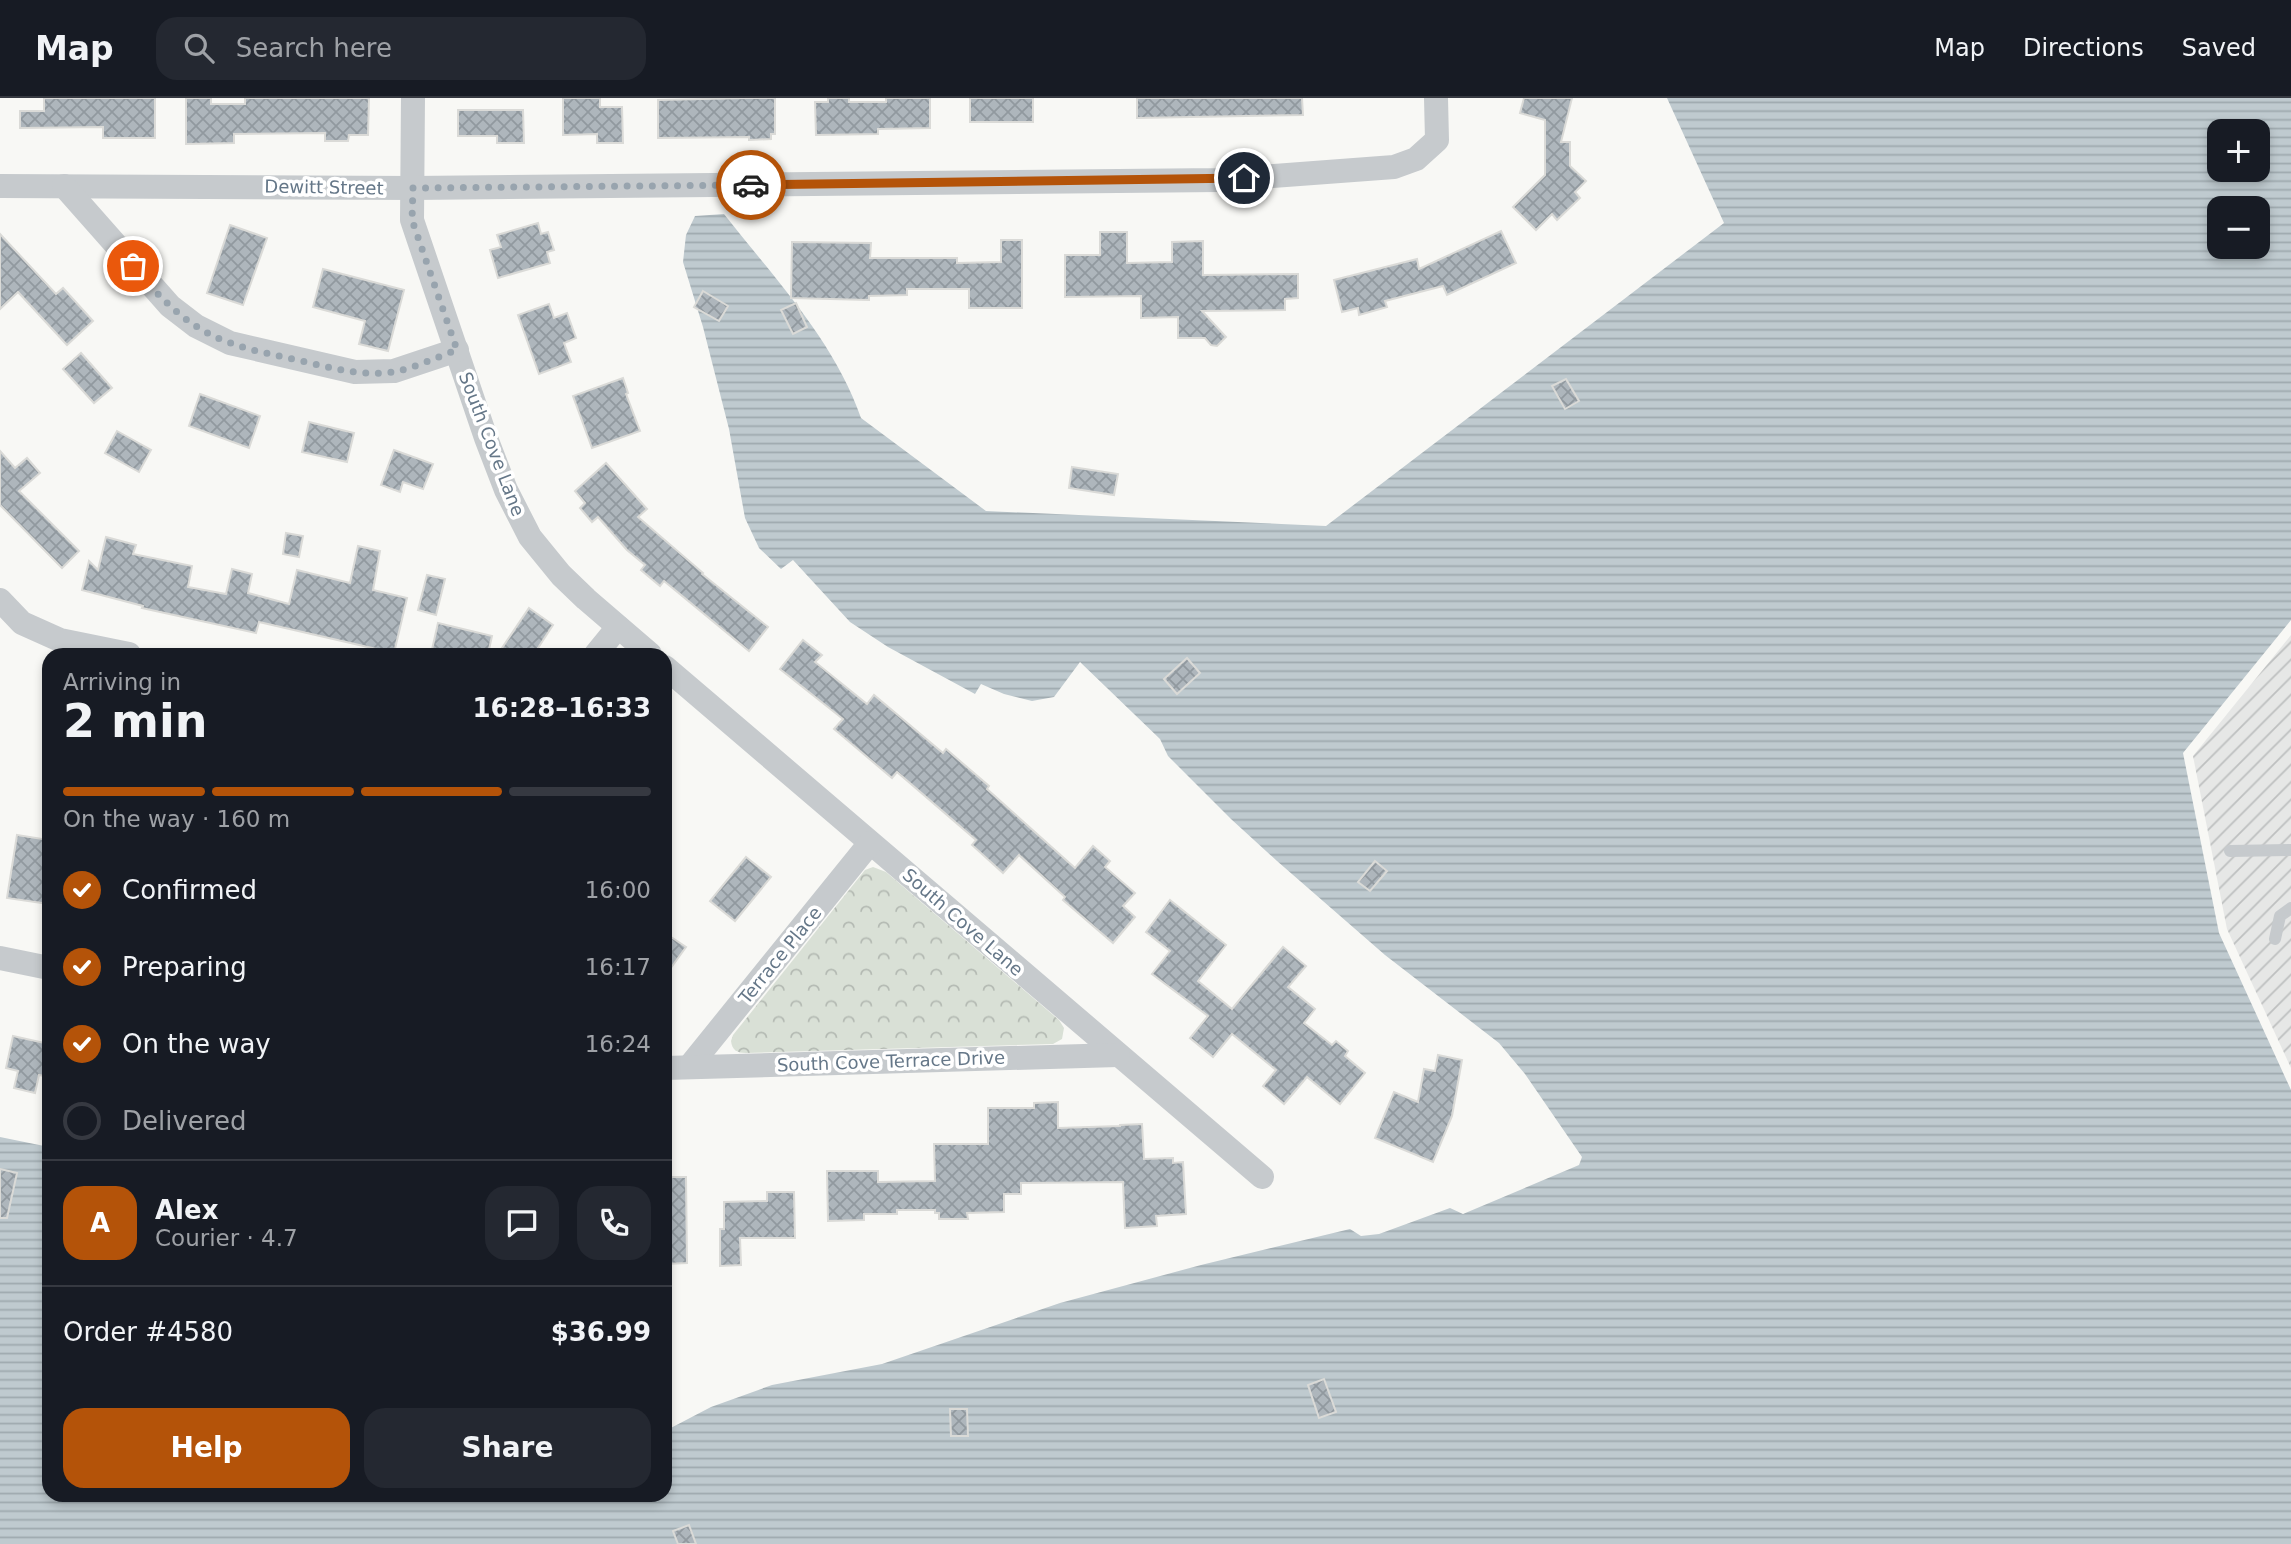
<!DOCTYPE html>
<html lang="en">
<head>
<meta charset="utf-8">
<style>
	:root { --surface:#171b24; --page:#242831; --text:#f1f3f6; --muted:#9ea1a6; --line:#363941; --accent:#b45309 }
	body { margin:0; font-family:"DejaVu Sans",sans-serif; background:var(--page); color:var(--text); height:100vh; display:flex; flex-direction:column; font-size:26px; white-space:nowrap }
	* { box-sizing:border-box; margin:0 }
	p { font-size:23px; color:var(--muted) }
	.icon { flex:none; width:38px; height:38px; fill:none; stroke:currentColor; stroke-width:2; stroke-linecap:round; stroke-linejoin:round }
	.map { position:relative; flex:1; overflow:hidden }
	.panel { position:absolute; left:42px; top:550px; width:630px; height:854px; display:flex; flex-direction:column; background:var(--surface); border-radius:21px; box-shadow:0 4px 10px #0003 }
	.panel>* { flex:none }
	.tools { position:absolute; left:2207px; top:21px; display:grid; gap:14px }
	.tools a { display:grid; place-items:center; width:63px; height:63px; border-radius:14px; background:var(--surface); box-shadow:0 4px 10px #0003; font-size:35px }
	.pin { position:absolute; display:grid; place-items:center; width:60px; height:60px; color:#fff; margin:-30px; border:4px solid #fff; border-radius:50%; box-shadow:0 2px 7px #0007 }
	.courier { position:absolute; display:grid; place-items:center; width:70px; height:70px; margin:-35px; border:5px solid #b45309; border-radius:50%; background:#fff; color:#222; box-shadow:0 2px 9px #0007 }
	.summary em { font-style:normal; font-weight:700 }
	.summary div { display:flex; flex-direction:column-reverse }
	.summary { display:flex; align-items:center; justify-content:space-between; height:119px; padding:0 21px }
	h1 { font-size:46px; font-weight:700; line-height:52px }
	.bar { display:grid; grid-template-columns:repeat(4,1fr); gap:10px 7px; align-content:center; height:84px; padding:0 21px }
	.bar i { height:9px; border-radius:5px; background:var(--line) }
	.bar .current { background:var(--accent) }
	.bar p { grid-column:span 4 }
	.line { display:flex; align-items:center; gap:18px; padding:0 21px; border-top:2px solid var(--line) }
	.line div { flex:1 }
	.round { display:grid; place-items:center; flex:none; width:74px; height:74px; border-radius:21px; background:var(--page) }
	ol { padding:0 21px; list-style:none }
	li { display:flex; align-items:center; gap:21px; height:77px }
	li p { margin-inline-start:auto }
	li .icon { padding:7px; border-radius:50%; background:var(--accent); color:#fff; stroke-width:4 }
	li:last-child { color:var(--muted) }
	li i { width:38px; height:38px; border:4px solid var(--line); border-radius:50% }
	.cta { display:flex; gap:14px; margin-top:auto; padding:14px 21px }
	.cta a { flex:1; height:80px; border-radius:21px; background:var(--accent); color:#fff; font-size:28px; font-weight:700; line-height:80px; text-align:center }
	.cta a+a { background:var(--page); color:var(--text) }
	header { display:flex; align-items:center; gap:42px; box-sizing:border-box; height:98px; padding:0 35px; background:var(--surface); border-bottom:2px solid var(--line) }
	header strong { font-size:33px }
	nav { display:flex; gap:38px; margin-inline-start:auto; font-size:24px }
	.search { width:490px; height:63px; background:var(--page); display:flex; align-items:center; gap:18px; box-sizing:border-box; padding:0 24px; border-radius:21px; color:var(--muted); font-size:26px }
	.map>svg:first-child { display:block }
	.industrial { fill:url(#industrial-furrows) }
	.park { fill:url(#park-crowns) }
	.water { fill:url(#water-rules); fill-rule:evenodd }
	.building { fill:url(#building-cross-hatch); stroke:#dadad7; stroke-width:2 }
	.lines { fill:none; stroke-linecap:round; stroke-linejoin:round }
	.service { stroke:#c6cacd; stroke-width:12 }
	.minor { stroke:#c6cacd; stroke-width:24 }
	.done { stroke:#98a4ae; stroke-width:7; stroke-dasharray:0 12.6 }
	.route { stroke:#b45309; stroke-width:9 }
	.labels { text-anchor:middle; dominant-baseline:central; stroke-width:7; stroke-linejoin:round; paint-order:stroke }
	.street-label { font-size:18px; fill:#657788; stroke:#fff }
</style>
</head>
<body>
<header>
<strong>Map</strong>
<div class="search"><svg class="icon" aria-label="search" viewBox="0 0 24 24"><circle cx="10" cy="10" r="6"/><path d="M15 15l6 6"/></svg>Search here</div>
<nav><a>Map</a><a>Directions</a><a>Saved</a></nav>
</header>
<div class="map">
<svg width="2291" height="1446" viewBox="0 0 2291 1446">
	<defs>
		<pattern id="industrial-furrows" width="10" height="10" patternUnits="userSpaceOnUse" patternTransform="scale(1.75)"><rect width="10" height="10" fill="#e6e7e6"/><path d="M-1 1l2-2M0 10L10 0M9 11l2-2" fill="none" stroke="#bec0c0"/></pattern>
		<pattern id="park-crowns" width="20" height="18" patternUnits="userSpaceOnUse" patternTransform="scale(1.75)"><rect width="20" height="18" fill="#d9e0d6"/><path d="M2 6a3 3 0 1 1 6 0M12 15a3 3 0 1 1 6 0" fill="none" stroke="#b4bab3"/></pattern>
		<pattern id="water-rules" width="6" height="5" patternUnits="userSpaceOnUse" patternTransform="scale(1.75)"><rect width="6" height="5" fill="#bfcacf"/><path d="M0 2.5h6" fill="none" stroke="#9fa9ae"/></pattern>
		<pattern id="building-cross-hatch" width="8" height="8" patternUnits="userSpaceOnUse" patternTransform="scale(1.75)"><rect width="8" height="8" fill="#aeb6bc"/><path d="M0 0l8 8M0 8l8-8" fill="none" stroke="#91999f"/></pattern>
	</defs>
	<rect width="100%" height="100%" fill="#f8f8f5"/>
	<!-- industrial -->
	<polygon class="industrial" points="2291,537 2291,970 2227,831 2193,658"/>
	<!-- park -->
	<path class="park" d="M873,769L886,774L1059,922L1064,930L1062,941L1053,946L746,955C737,955 732,952 731,943L733,937L865,772Z"/>
	<!-- water -->
	<path class="water" d="M1667,0H2291V522L2183,655L2219,835L2291,992V1446H0V1039L49,1049V1396H665V1333L711,1309L772,1287L882,1266L1060,1205L1201,1167L1350,1131L1361,1138L1379,1136L1450,1110L1463,1116L1579,1067L1582,1059L1525,976L1499,945L1385,857L1277,763L1231,721L1168,658L1160,641L1080,564L1054,599L1032,603L1004,596L981,586L975,596L888,549L850,524L793,462L781,471L759,450L745,420L729,331L703,229L683,164L686,137L695,118L724,116C774,180 834,242 861,320L986,413L1326,428L1724,125ZM2219,33H2258V72H2219ZM2219,110H2258V149H2219Z"/>
	<!-- building -->
	<g class="building">
		<polygon points="44,0 155,0 155,40 103,40 103,29 20,30 20,13 44,13"/>
		<polygon points="186,0 211,0 211,6 245,6 245,0 369,0 368,37 349,37 348,43 325,43 325,35 234,36 234,45 186,46"/>
		<polygon points="563,0 600,0 600,9 622,9 623,45 597,45 597,36 563,37"/>
		<polygon points="749,0 775,0 775,36 771,36 771,41 749,42 749,39 658,40 658,2"/>
		<polygon points="828,0 849,0 849,4 886,4 886,0 930,0 930,30 878,31 878,36 816,37 815,4 828,4"/>
		<rect x="970" y="0" width="63" height="24"/>
		<polygon points="1137,0 1302,0 1303,17 1137,20"/>
		<polygon points="1524,0 1572,0 1561,44 1570,44 1570,68 1586,83 1575,94 1580,100 1557,122 1552,116 1536,132 1513,109 1545,77 1545,22 1520,15"/>
		<polygon points="458,12 523,12 524,45 497,45 497,38 458,38"/>
		<polygon points="538,125 541,136 548,134 554,152 547,154 550,165 498,180 490,152 501,149 497,137"/>
		<polygon points="230,127 267,140 243,207 207,195"/>
		<polygon points="1501,133 1516,165 1447,197 1443,188 1385,203 1387,209 1359,217 1358,210 1342,214 1334,182 1417,161 1419,171"/>
		<polygon points="1100,134 1127,134 1127,165 1172,164 1172,144 1203,143 1203,177 1298,176 1298,200 1285,201 1285,212 1202,213 1226,239 1217,248 1211,247 1205,240 1178,240 1178,219 1141,220 1141,198 1065,199 1065,157 1100,157"/>
		<polygon points="0,136 56,196 63,190 93,223 67,247 18,194 0,211"/>
		<polygon points="1001,142 1022,142 1022,210 969,210 969,191 907,191 907,197 869,198 869,202 791,200 792,144 871,145 870,160 957,160 957,165 1001,164"/>
		<polygon points="323,171 404,192 388,253 359,246 365,223 313,209"/>
		<polygon points="703,193 728,208 719,223 694,209"/>
		<polygon points="796,205 807,229 793,236 781,212"/>
		<polygon points="549,206 554,220 567,215 576,240 564,245 571,264 539,276 518,217"/>
		<polygon points="81,255 112,290 94,305 63,271"/>
		<polygon points="623,280 628,295 626,296 640,333 592,350 573,298"/>
		<polygon points="1566,281 1579,303 1565,311 1552,288"/>
		<polygon points="200,296 260,318 249,350 189,328"/>
		<polygon points="309,324 354,335 347,364 302,354"/>
		<polygon points="117,333 151,352 139,374 105,355"/>
		<polygon points="394,352 433,366 423,391 403,384 400,394 381,387"/>
		<polygon points="0,353 15,370 27,360 40,375 19,393 79,453 62,470 0,407"/>
		<polygon points="606,365 647,411 638,419 703,475 702,476 768,529 749,553 664,483 660,488 641,472 645,467 627,452 598,419 592,424 580,410 585,405 575,393"/>
		<polygon points="1072,369 1118,376 1114,397 1069,390"/>
		<polygon points="286,435 303,438 299,459 283,456"/>
		<polygon points="106,439 136,447 133,456 192,468 188,489 226,496 232,471 252,476 248,495 289,506 297,472 350,485 358,448 380,453 373,492 407,500 394,555 259,524 256,535 142,510 143,508 82,492 89,463 98,472"/>
		<polygon points="427,477 445,481 436,517 418,512"/>
		<polygon points="529,510 553,527 534,556 511,556 502,550"/>
		<polygon points="438,525 492,538 488,556 431,556"/>
		<polygon points="803,542 822,557 815,564 867,606 874,597 943,655 946,651 989,688 987,691 1075,770 1093,748 1110,763 1105,769 1135,795 1123,808 1135,819 1113,845 1063,802 1065,799 1019,757 1003,775 972,747 976,742 897,674 892,680 834,631 843,621 780,571"/>
		<polygon points="1187,560 1200,575 1177,596 1164,581"/>
		<polygon points="17,737 49,742 49,806 7,800"/>
		<polygon points="746,759 771,779 735,823 710,803"/>
		<polygon points="1375,763 1387,773 1370,793 1358,784"/>
		<polygon points="1170,802 1226,847 1198,883 1232,911 1283,849 1306,868 1288,889 1315,911 1304,925 1332,947 1336,943 1348,953 1345,958 1365,975 1340,1006 1307,979 1284,1006 1263,988 1276,972 1232,936 1213,959 1190,940 1208,918 1152,876 1170,853 1146,834"/>
		<polygon points="665,835 686,849 665,878"/>
		<polygon points="13,938 49,946 49,979 39,977 35,995 14,990 18,973 6,970"/>
		<polygon points="1438,957 1462,962 1452,1018 1433,1064 1375,1040 1394,994 1418,1004 1424,971 1435,973"/>
		<polygon points="1058,1004 1058,1030 1120,1028 1120,1027 1142,1026 1144,1061 1173,1060 1173,1065 1183,1064 1186,1116 1156,1118 1157,1128 1125,1130 1123,1084 1021,1085 1021,1096 1004,1096 1004,1114 967,1115 968,1121 939,1121 939,1115 935,1115 935,1112 897,1112 897,1116 864,1116 864,1122 828,1123 827,1073 878,1073 878,1084 935,1083 934,1046 988,1046 988,1010 1034,1010 1034,1005"/>
		<polygon points="0,1071 17,1075 7,1120 0,1120"/>
		<polygon points="665,1079 686,1079 687,1165 665,1166"/>
		<polygon points="767,1094 794,1094 795,1140 740,1140 741,1167 720,1168 720,1131 724,1131 724,1104 767,1103"/>
		<polygon points="1324,1281 1336,1314 1319,1320 1308,1287"/>
		<polygon points="950,1311 967,1311 968,1338 951,1338"/>
		<polygon points="689,1427 696,1446 678,1446 673,1433"/>
	</g>
	<g class="lines">
		<!-- service -->
		<g class="service">
			<polyline points="2230,753 2291,752"/>
			<polyline points="2275,841 2280,818 2291,810"/>
		</g>
		<!-- minor -->
		<g class="minor">
			<polyline points="413,0 412,122 486,340 506,392 530,439 561,477 586,501 650,556"/>
			<polyline points="0,88 413,90 1220,82 1394,69 1416,61 1437,42 1436,0"/>
			<polyline points="64,88 170,208 196,228 230,245 355,274 394,273 457,252"/>
			<polyline points="0,502 22,525 60,542 129,556"/>
			<polyline points="596,556 618,529"/>
			<polyline points="665,569 1262,1079"/>
			<polyline points="0,860 49,870"/>
			<polyline points="689,969 870,745"/>
			<polyline points="665,970 1118,957"/>
		</g>
	</g>
	<g class="lines">
		<!-- done -->
		<path class="done" d="M133,168C160,200 188,230 228,244C251,253 276,257 301,263C329,269 356,277 385,275C409,273 434,260 457,252L412,122L413,90L751,87"/>
		<!-- route -->
		<polyline class="route" points="751,87 1244,80"/>
	</g>
	<g class="labels">
		<!-- street labels -->
		<g class="street-label">
			<text transform="translate(324 89) rotate(1)">Dewitt Street</text>
			<text transform="translate(492 346) rotate(69)">South Cove Lane</text>
			<text transform="translate(963 824) rotate(41)">South Cove Lane</text>
			<text transform="translate(780 857) rotate(-51)">Terrace Place</text>
			<text transform="translate(891 963) rotate(-2)">South Cove Terrace Drive</text>
		</g>
	</g>
</svg>
<div class="tools">
<a>+</a>
<a>−</a>
</div>
<div class="pin" style="left:133px;top:168px;background:#ea580c"><svg class="icon" aria-label="bag" viewBox="0 0 24 24"><path d="M5 8h14l-1 12H6zM9 8a3 3 0 0 1 6 0"/></svg></div>
<div class="pin" style="left:1244px;top:80px;background:#1f2937"><svg class="icon" aria-label="home" viewBox="0 0 24 24"><path d="M3 11l9-7 9 7M6 9v11h12V9"/></svg></div>
<div class="courier" style="left:751px;top:87px"><svg class="icon" aria-label="car" viewBox="0 0 24 24"><path d="M5 17H2v-5l4-1 3-4h7l3 4 3 1v5h-3M9 17h6M6 11h13"/><circle cx="7" cy="17" r="2"/><circle cx="17" cy="17" r="2"/></svg></div>
<section class="panel">
<div class="summary"><div><h1>2 min</h1><p>Arriving in</p></div><em>16:28–16:33</em></div>
<div class="bar"><i class="current"></i><i class="current"></i><i class="current"></i><i></i><p>On the way · 160 m</p></div>
<ol>
<li><svg class="icon" aria-label="check" viewBox="0 0 24 24"><path d="M5 12l5 5 9-10"/></svg>Confirmed<p>16:00</p></li>
<li><svg class="icon" aria-label="check" viewBox="0 0 24 24"><path d="M5 12l5 5 9-10"/></svg>Preparing<p>16:17</p></li>
<li><svg class="icon" aria-label="check" viewBox="0 0 24 24"><path d="M5 12l5 5 9-10"/></svg>On the way<p>16:24</p></li>
<li><i></i>Delivered</li>
</ol>
<div class="line" style="height:126px"><b class="round" style="background:var(--accent);color:#fff">A</b><div><b>Alex</b><p>Courier · 4.7</p></div><a class="round"><svg class="icon" aria-label="chat" viewBox="0 0 24 24"><path d="M4 5h16v11H9l-5 4z"/></svg></a><a class="round"><svg class="icon" aria-label="phone" viewBox="0 0 24 24"><path d="M5 4h4l2 5-3 2q2 4 5 5l2-3 5 2v4C11 20 4 13 5 4z"/></svg></a></div>
<div class="line" style="height:91px"><div>Order #4580</div><b>$36.99</b></div>
<div class="cta"><a>Help</a><a>Share</a></div>
</section>
</div>
</body>
</html>
